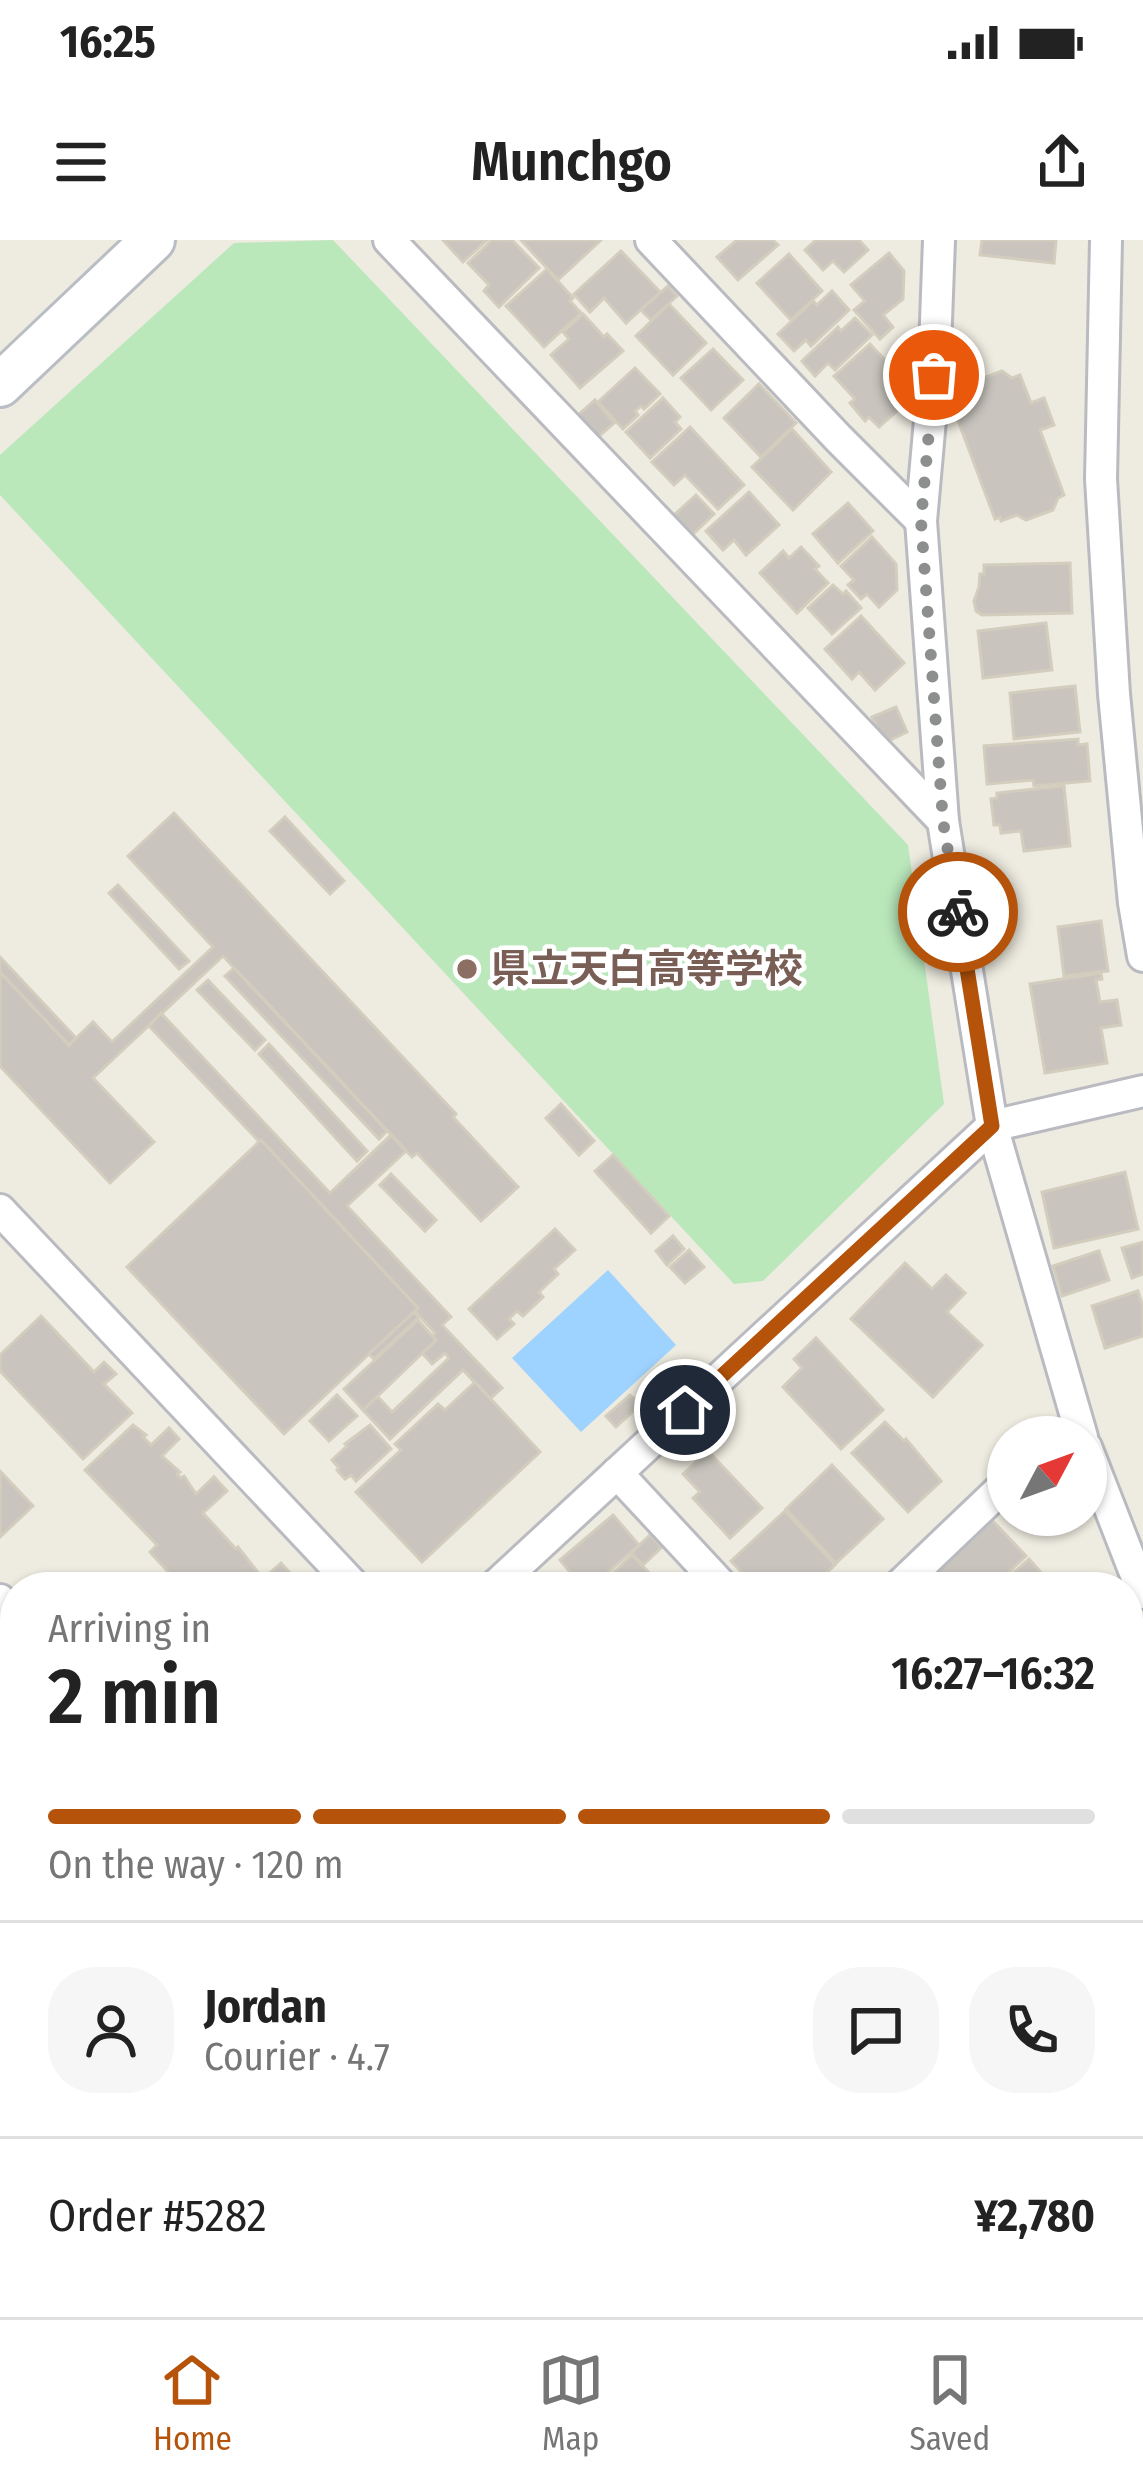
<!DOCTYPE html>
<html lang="en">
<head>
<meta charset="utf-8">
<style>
	:root { --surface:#fff; --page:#f6f6f6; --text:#222; --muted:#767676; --line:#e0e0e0; --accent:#b45309 }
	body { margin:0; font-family:"Fira Sans Condensed","Noto Sans JP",sans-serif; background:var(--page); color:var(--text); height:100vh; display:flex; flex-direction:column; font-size:45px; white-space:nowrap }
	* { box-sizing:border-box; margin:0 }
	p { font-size:39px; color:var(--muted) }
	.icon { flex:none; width:66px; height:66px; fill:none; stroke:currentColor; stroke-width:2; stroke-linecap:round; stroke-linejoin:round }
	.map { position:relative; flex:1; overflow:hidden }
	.drawer { position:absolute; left:0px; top:1332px; width:1143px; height:747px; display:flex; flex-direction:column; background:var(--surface); border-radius:48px 48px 0 0; box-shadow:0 3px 9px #0004 }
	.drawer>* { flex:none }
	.needle { width:78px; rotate:49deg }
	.controls { position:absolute; left:987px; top:1176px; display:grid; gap:24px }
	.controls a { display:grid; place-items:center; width:120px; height:120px; border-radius:50%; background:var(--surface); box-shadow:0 3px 9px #0004; font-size:60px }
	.pin { position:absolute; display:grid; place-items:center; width:102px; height:102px; color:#fff; margin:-51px; border:6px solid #fff; border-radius:50%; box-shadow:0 3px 12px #0007 }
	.courier { position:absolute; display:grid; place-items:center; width:120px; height:120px; margin:-60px; border:9px solid #b45309; border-radius:50%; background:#fff; color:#222; box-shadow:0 3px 15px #0007 }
	.head em { font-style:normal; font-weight:600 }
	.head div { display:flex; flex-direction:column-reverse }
	.head { display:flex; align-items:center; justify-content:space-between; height:204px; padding:0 48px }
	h1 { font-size:78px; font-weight:600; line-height:90px }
	.bar { display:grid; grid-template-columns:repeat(4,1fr); gap:18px 12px; align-content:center; height:144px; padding:0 48px }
	.bar i { height:15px; border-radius:9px; background:var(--line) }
	.bar .on { background:var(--accent) }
	.bar p { grid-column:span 4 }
	.line { display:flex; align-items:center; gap:30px; padding:0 48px; border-top:3px solid var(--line) }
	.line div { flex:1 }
	.round { display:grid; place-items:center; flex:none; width:126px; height:126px; border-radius:48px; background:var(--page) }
	.status { display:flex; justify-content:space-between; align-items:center; height:84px; padding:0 60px; background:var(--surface); direction:ltr }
	.status svg { height:33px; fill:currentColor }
	header { display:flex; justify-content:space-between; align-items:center; height:156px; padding:0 48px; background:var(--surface); font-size:54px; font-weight:600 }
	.tabs { display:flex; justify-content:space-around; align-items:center; height:168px; border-top:3px solid var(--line); background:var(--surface); font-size:33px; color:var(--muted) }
	.tabs a { display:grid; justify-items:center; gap:6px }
	.tabs .on { color:var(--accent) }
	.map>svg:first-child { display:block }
	.green { fill:#bae8bb }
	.water { fill:#9fd3ff }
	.building { fill:#c9c5be; stroke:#d3cdbe; stroke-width:3 }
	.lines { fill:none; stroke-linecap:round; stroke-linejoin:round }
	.street-casing { stroke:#b9bbc1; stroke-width:36 }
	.secondary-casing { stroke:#b9bdc4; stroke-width:48 }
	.street { stroke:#fff; stroke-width:30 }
	.secondary { stroke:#fff; stroke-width:42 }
	.done { stroke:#8d8f8f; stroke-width:12; stroke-dasharray:0 21.6 }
	.route { stroke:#b45309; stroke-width:15 }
	.education-dot { fill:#8d6e63; stroke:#fff; stroke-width:4.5 }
	.labels { text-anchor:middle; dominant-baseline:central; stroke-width:9; stroke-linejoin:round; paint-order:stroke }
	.education-label { font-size:39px; font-weight:bold; fill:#785e54; stroke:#fff; text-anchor:start }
</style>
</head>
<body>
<div class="status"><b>16:25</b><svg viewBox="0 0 49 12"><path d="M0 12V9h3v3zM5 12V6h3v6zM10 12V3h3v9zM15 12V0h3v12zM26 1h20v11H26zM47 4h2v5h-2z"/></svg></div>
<header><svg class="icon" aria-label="menu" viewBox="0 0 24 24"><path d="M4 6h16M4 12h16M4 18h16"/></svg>Munchgo<svg class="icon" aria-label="share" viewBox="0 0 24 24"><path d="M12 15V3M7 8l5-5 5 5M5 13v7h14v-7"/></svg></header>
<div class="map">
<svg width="1143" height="2077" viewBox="0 0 1143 2077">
	<rect width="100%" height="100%" fill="#eeebe0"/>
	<!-- green -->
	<polygon class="green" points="333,0 908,605 944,864 763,1041 734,1044 0,255 0,215 234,3"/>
	<!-- water -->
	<polygon class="water" points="608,1030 676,1105 581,1192 512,1118"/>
	<!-- building -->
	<g class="building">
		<polygon points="443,0 487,0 463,22"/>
		<polygon points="492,0 512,0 539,28 499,67 484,51 489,45 468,23"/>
		<polygon points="521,0 601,0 558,40"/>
		<polygon points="737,0 773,0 778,5 738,40 717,17"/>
		<polygon points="816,0 859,0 868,10 844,32 833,21 823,30 805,10"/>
		<polygon points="982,0 1056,0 1054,23 980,15"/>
		<polygon points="621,11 660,52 626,83 604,58 590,72 574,54"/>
		<polygon points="889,13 904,31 903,59 883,75 893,87 880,99 854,70 865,61 851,45"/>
		<polygon points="789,14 822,51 791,80 757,43"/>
		<polygon points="547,29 573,58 570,61 581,73 544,107 506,66"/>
		<polygon points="668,46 677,56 651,80 641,70"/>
		<polygon points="832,51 849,70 811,106 806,100 794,111 778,94 813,61 817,65"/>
		<polygon points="669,64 706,103 673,135 636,96"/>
		<polygon points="583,74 604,97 607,94 623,111 580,148 551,115 569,99 563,92"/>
		<polygon points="855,78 872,95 835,130 828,123 815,136 802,121 838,87 841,91"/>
		<polygon points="870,104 899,135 893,140 902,148 892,163 898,170 879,187 869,177 865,181 850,163 855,159 834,136"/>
		<polygon points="713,109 743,140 711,170 681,138"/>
		<polygon points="635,128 660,154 644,169 641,166 635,171 638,175 623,189 598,162"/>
		<polygon points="1002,131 1012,138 1020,135 1031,163 1044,158 1054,185 1040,190 1064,255 1058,258 1053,270 1026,280 1017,275 1001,281 1000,277 995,279 951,162 957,160 956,155 968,150 973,142"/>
		<polygon points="759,144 796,183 761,217 724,178"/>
		<polygon points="663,158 680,177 675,182 681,189 650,218 626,192"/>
		<polygon points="595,160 614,183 597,198 577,176"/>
		<polygon points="690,187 744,245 718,269 685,235 674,245 652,222"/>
		<polygon points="792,189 831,232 793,270 752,227"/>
		<polygon points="749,252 779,285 746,315 734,300 723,310 706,291"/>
		<polygon points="696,255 714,274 690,297 672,277"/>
		<polygon points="848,263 873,291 838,323 813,294"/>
		<polygon points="872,297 896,324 897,350 879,367 867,354 861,359 848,345 854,340 841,326"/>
		<polygon points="801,307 819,326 815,329 828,343 797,373 760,333 783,311 789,318"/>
		<polygon points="1070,323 1072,373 982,375 976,371 974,361 979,347 980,334 984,334 984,325"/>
		<polygon points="833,345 843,354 846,351 861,368 832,394 808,368"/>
		<polygon points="861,376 904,423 875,450 859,432 852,439 825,409"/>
		<polygon points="1046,383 1052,430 983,438 978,391"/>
		<polygon points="1075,446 1080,492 1014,499 1010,453"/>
		<polygon points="896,467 907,492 884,503 872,477"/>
		<polygon points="1078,499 1078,505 1087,504 1090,541 1034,546 1033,540 987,544 984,506"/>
		<polygon points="1064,546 1070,606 1024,611 1021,591 1001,593 1000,585 994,585 991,559 997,558 997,553"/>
		<polygon points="174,573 456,874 453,877 518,947 481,981 417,913 412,917 223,716 93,838 154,902 110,943 0,826 0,732 69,805 93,782 112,802 213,707 128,616"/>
		<polygon points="285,577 344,641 330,654 270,591"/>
		<polygon points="118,645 189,721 179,729 109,653"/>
		<polygon points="1101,681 1108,731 1064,736 1058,687"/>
		<polygon points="0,717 76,798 69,805 0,732"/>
		<polygon points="234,728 387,891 379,899 225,736"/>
		<polygon points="1101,733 1102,739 1096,740 1100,762 1117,760 1121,785 1101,788 1107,823 1045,833 1030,744"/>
		<polygon points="208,740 265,800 255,810 197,750"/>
		<polygon points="161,773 330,953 391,895 406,911 347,966 451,1077 442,1085 502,1148 490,1159 463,1130 390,1199 363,1170 377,1156 392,1172 449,1118 445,1113 432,1124 422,1113 436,1100 433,1096 435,1093 415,1071 418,1068 149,786"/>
		<polygon points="269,804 367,911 357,921 259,814"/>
		<polygon points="561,864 594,901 579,915 546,878"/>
		<polygon points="261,900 418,1068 284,1194 127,1027"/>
		<polygon points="613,915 669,976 651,993 595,931"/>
		<polygon points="1125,932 1138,989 1054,1008 1042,952"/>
		<polygon points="391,934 436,980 425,991 380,945"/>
		<polygon points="555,989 575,1010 554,1029 558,1034 539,1052 543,1057 523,1076 517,1071 509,1079 514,1084 497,1099 469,1069"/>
		<polygon points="673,996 684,1009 667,1025 656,1011"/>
		<polygon points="1143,1002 1143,1034 1132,1038 1122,1008"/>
		<polygon points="689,1010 704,1027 685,1043 670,1027"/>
		<polygon points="1099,1011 1109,1040 1062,1056 1053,1026"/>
		<polygon points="905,1023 932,1049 946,1035 965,1053 947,1072 982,1105 933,1157 851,1079"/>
		<polygon points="1138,1051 1143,1067 1143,1096 1105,1108 1092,1066"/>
		<polygon points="414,1072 419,1077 374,1119 369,1114"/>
		<polygon points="41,1076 94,1132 104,1122 116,1134 104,1144 132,1173 83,1219 0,1131 0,1115"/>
		<polygon points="418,1080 436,1100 363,1170 344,1149"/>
		<polygon points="816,1098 883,1170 841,1209 783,1147 802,1128 794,1119"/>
		<polygon points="475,1142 540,1212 422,1322 356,1252 401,1210 395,1204 438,1164 445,1170"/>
		<polygon points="337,1155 357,1176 329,1201 310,1181"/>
		<polygon points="630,1155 640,1165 616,1187 606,1176"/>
		<polygon points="885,1182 904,1201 906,1199 941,1241 908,1272 852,1213"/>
		<polygon points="133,1185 146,1195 143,1197 151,1205 169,1188 179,1199 162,1216 180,1232 177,1234 181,1238 184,1236 196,1254 214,1237 227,1251 203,1273 236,1309 238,1307 263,1339 281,1323 292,1335 279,1347 182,1347 150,1312 157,1305 85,1230"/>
		<polygon points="370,1185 391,1209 356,1241 351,1235 345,1239 337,1230 339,1228 332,1220 347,1206 345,1204"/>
		<polygon points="708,1211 762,1268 730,1298 693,1258 700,1252 683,1234"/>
		<polygon points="832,1225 883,1279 836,1323 786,1269"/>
		<polygon points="0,1231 33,1266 0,1297"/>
		<polygon points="785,1271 835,1325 811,1347 756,1347 731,1321"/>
		<polygon points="613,1275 639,1305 591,1347 578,1333 574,1337 560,1320"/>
		<polygon points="991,1279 1026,1316 993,1347 928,1347 924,1342"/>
		<polygon points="650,1295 662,1307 643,1325 631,1313"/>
		<polygon points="632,1315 653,1337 643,1347 598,1347"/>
		<polygon points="1029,1319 1054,1347 997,1347"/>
		<polygon points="15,1460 15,1502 4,1490 0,1494 0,1473"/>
		<polygon points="0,1571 15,1588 15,1625 0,1638"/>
		<polygon points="1128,1585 1143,1600 1143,1626 1128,1640"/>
		<polygon points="1138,1824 1143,1824 1143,1933 1128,1917 1128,1833"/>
		<polygon points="1128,2032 1143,2048 1143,2077 1070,2077 1058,2064 1128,2064"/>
		<polygon points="69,2064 84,2064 96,2077 55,2077"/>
		<polygon points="144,2064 201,2064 187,2077 143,2077 137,2071"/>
		<polygon points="377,2064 452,2064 457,2069 448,2077 388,2077"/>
		<polygon points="695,2064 719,2064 726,2072 720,2077 693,2077 688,2071"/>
		<polygon points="758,2064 822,2064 808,2077 764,2077 755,2067"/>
		<polygon points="849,2064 896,2064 901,2069 892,2077 862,2077"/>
		<polygon points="910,2064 951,2064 959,2072 953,2077 896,2077"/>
	</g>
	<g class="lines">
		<defs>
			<g id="street">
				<polyline points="389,0 943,581"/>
				<polyline points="651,0 839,199 921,281"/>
				<polyline points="939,0 934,135 921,281 943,581 992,886 1082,1197"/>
				<polyline points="1106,0 1101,239 1114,454 1134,663 1143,716"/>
				<polyline points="0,970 355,1347"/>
				<polyline points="1086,1207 1143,1353"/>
				<polyline points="617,1233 723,1347"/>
				<polyline points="494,1347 992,886 1143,851"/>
				<polyline points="898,1347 1008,1242"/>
				<polyline points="0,1360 15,1376"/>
				<polyline points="0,1752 15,1768"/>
				<polyline points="1128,1783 1143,1800"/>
				<polyline points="0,1809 15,1796"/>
				<polyline points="291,2064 303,2077"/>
				<polyline points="658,2064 671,2077"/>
				<polyline points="1032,2064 1044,2077"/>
			</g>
			<polyline id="secondary" points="0,145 153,0"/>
		</defs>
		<!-- street casing -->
		<use href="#street" class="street-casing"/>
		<!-- secondary casing -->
		<use href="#secondary" class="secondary-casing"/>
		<!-- street -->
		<use href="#street" class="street"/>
		<!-- secondary -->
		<use href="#secondary" class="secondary"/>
	</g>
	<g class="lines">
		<!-- done -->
		<polyline class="done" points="934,135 921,281 943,581 958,672"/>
		<!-- route -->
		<polyline class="route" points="685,1170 992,886 958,672"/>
	</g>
	<!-- markers -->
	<circle class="education-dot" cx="467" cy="729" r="12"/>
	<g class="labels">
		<!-- education labels -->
		<g class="education-label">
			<text x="491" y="729">県立天白高等学校</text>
		</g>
	</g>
</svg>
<div class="controls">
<a><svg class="needle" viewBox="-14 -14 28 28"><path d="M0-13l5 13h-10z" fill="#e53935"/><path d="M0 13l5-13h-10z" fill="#767676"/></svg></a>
</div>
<div class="pin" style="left:934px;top:135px;background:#ea580c"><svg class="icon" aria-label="bag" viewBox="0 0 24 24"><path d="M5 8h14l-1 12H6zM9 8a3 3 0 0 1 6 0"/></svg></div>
<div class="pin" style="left:685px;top:1170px;background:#1f2937"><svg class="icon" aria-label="home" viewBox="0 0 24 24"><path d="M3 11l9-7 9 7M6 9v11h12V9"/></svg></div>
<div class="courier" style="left:958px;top:672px"><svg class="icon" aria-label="bike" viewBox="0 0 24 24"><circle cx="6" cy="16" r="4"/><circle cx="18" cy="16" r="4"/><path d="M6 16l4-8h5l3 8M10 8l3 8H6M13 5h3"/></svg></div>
<section class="drawer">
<div class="head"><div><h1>2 min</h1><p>Arriving in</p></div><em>16:27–16:32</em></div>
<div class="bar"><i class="on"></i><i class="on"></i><i class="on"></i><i></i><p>On the way · 120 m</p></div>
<div class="line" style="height:216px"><a class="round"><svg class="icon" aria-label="person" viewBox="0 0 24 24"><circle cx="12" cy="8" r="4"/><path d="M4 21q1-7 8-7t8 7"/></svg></a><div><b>Jordan</b><p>Courier · 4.7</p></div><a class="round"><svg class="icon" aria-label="chat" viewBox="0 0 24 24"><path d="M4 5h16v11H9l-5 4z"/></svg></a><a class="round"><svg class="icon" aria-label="phone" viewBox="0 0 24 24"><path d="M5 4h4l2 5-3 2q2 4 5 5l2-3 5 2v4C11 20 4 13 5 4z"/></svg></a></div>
<div class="line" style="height:156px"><div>Order #5282</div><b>¥2,780</b></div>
</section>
</div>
<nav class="tabs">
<a class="on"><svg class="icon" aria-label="home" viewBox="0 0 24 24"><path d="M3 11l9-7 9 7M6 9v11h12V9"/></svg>Home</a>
<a><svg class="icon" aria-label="map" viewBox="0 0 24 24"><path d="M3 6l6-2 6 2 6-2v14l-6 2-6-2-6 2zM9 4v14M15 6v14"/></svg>Map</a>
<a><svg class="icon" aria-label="saved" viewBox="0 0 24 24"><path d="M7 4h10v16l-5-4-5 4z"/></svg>Saved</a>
</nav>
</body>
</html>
